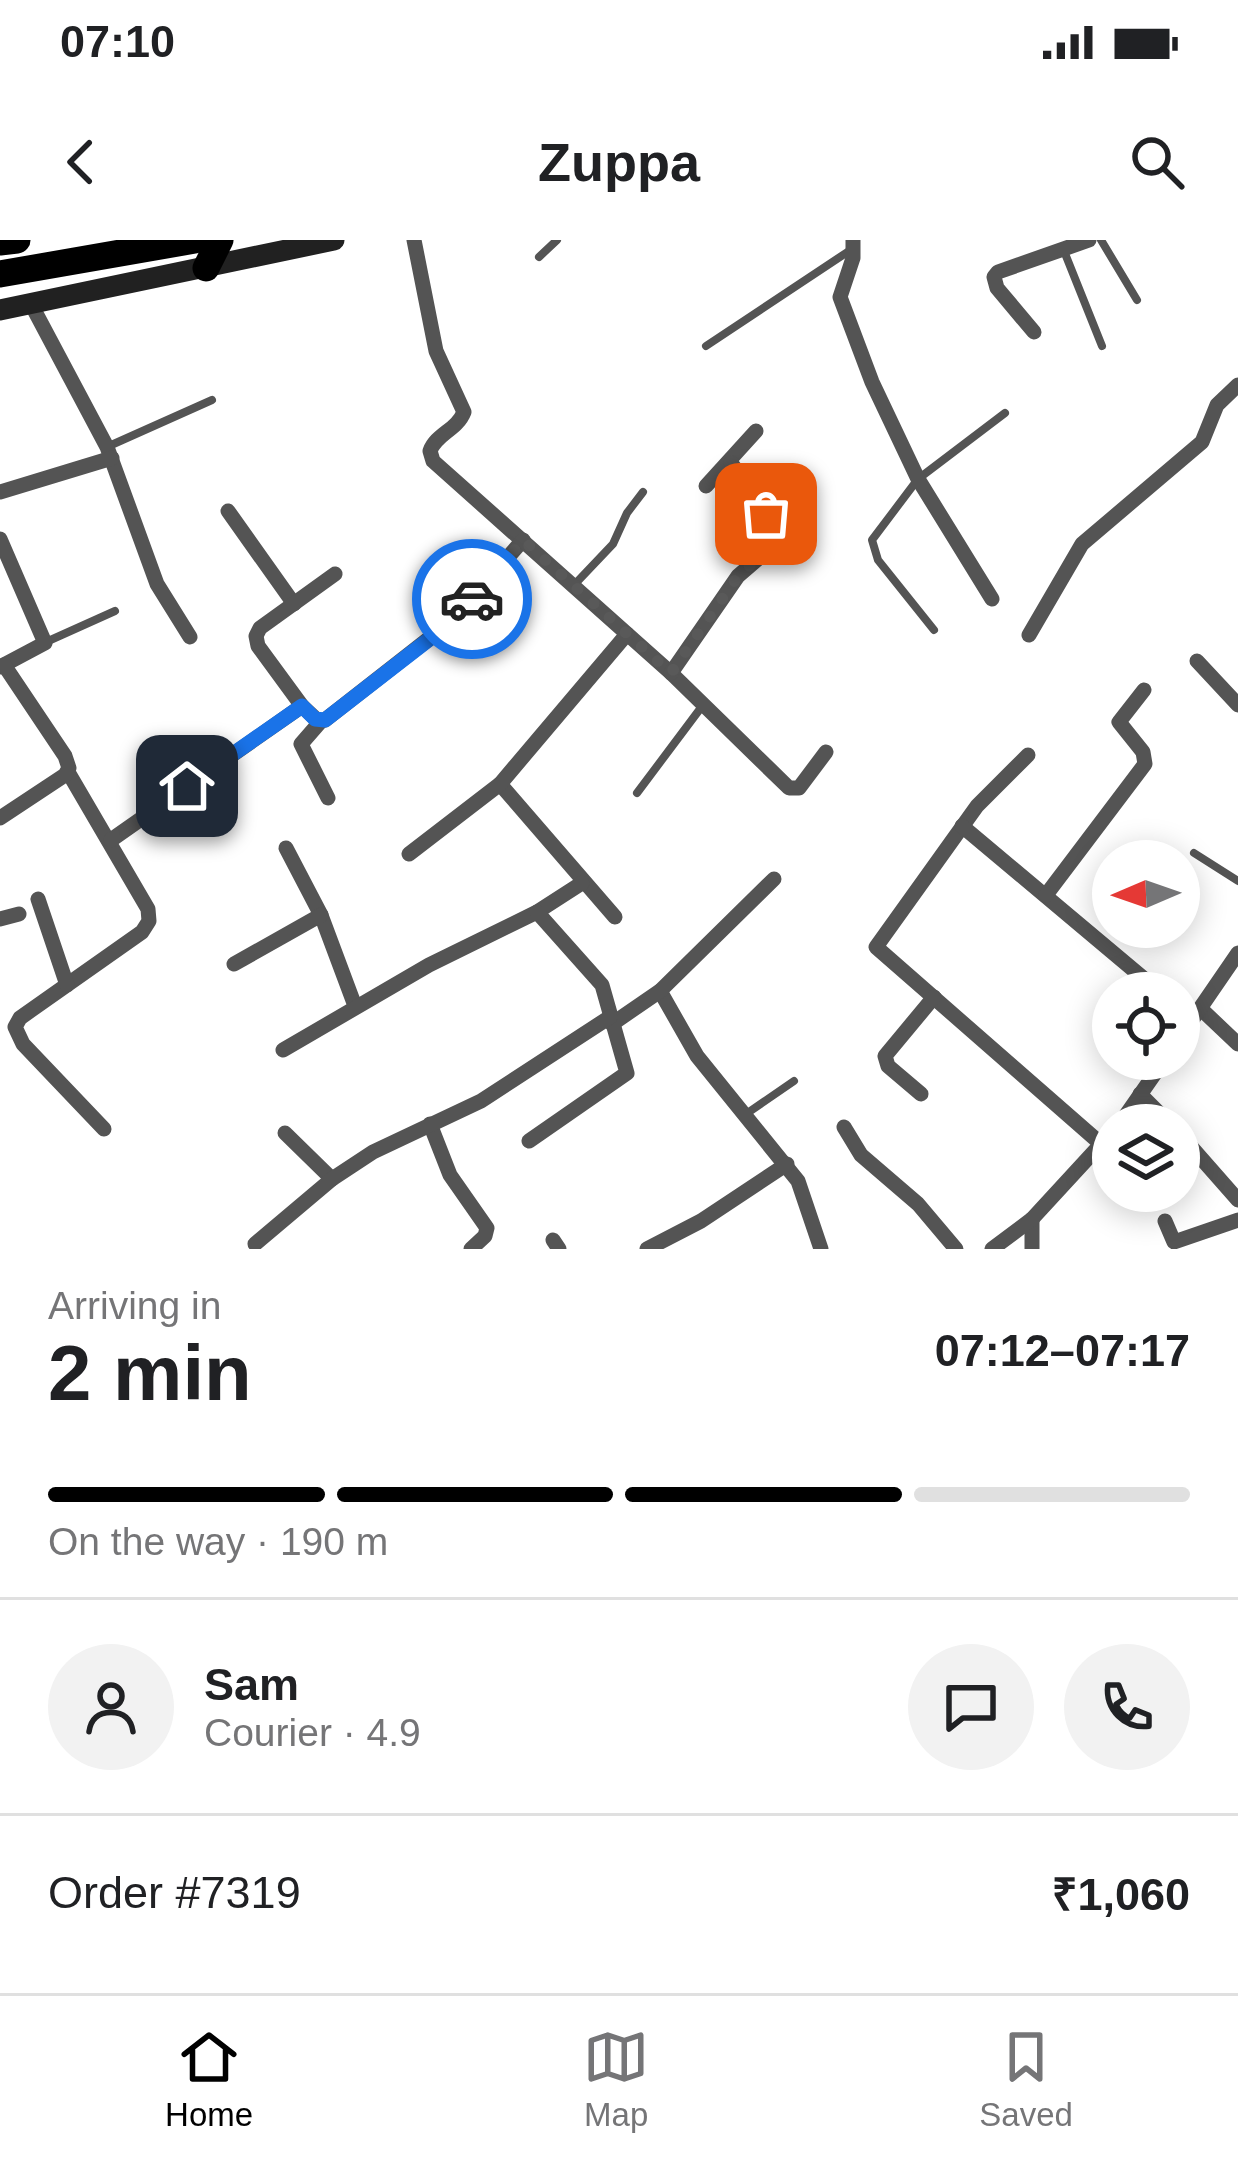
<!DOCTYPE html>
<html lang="en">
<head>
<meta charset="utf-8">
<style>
	:root { --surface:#fff; --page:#f2f2f2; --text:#202124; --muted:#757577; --line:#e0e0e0; --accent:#000 }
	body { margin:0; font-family:Arial,sans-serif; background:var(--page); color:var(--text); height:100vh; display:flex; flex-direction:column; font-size:45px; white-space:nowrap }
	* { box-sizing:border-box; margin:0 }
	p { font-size:39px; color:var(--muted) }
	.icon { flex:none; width:66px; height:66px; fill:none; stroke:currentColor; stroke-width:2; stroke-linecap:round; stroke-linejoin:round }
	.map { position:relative; height:1009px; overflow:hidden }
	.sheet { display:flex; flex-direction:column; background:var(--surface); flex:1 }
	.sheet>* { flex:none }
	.needle { width:78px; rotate:268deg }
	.tools { position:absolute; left:1092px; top:600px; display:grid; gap:24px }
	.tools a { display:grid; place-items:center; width:108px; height:108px; border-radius:50%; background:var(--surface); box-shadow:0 6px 30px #0003; font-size:60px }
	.pin { position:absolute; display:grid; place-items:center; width:102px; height:102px; color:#fff; margin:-51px; border-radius:24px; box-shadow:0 6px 18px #0006 }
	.courier { position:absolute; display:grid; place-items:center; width:120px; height:120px; margin:-60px; border:9px solid #1a73e8; border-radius:50%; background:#fff; color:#222; box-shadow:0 3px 15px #0007 }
	.summary em { font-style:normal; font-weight:800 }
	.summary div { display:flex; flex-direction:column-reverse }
	.summary { display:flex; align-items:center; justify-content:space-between; height:204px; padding:0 48px }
	h1 { font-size:78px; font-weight:800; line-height:90px }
	.bar { display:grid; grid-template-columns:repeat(4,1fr); gap:18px 12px; align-content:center; height:144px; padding:0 48px }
	.bar i { height:15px; border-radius:9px; background:var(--line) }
	.bar .on { background:var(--accent) }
	.bar p { grid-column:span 4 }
	.line { display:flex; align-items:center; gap:30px; padding:0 48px; border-top:3px solid var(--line) }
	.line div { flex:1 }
	.round { display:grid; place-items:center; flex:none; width:126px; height:126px; border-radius:63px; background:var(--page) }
	.status { display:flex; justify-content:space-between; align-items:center; height:84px; padding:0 60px; background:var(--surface); direction:ltr }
	.status svg { height:33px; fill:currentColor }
	header { display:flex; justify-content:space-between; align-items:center; height:156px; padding:0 48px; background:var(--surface); font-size:54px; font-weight:800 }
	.tabs { display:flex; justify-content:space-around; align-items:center; height:168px; border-top:3px solid var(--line); background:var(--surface); font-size:33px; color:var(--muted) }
	.tabs a { display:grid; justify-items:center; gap:6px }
	.tabs .on { color:var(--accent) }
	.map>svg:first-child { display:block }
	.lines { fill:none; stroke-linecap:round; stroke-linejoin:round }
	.lane { stroke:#545454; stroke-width:8 }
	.street { stroke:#545454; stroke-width:15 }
	.secondary { stroke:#212121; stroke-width:21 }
	.highway { stroke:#000; stroke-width:27 }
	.done { stroke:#595959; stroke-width:12; stroke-dasharray:0 21.6 }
	.route { stroke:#1a73e8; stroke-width:15 }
</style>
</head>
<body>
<div class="status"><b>07:10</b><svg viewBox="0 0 49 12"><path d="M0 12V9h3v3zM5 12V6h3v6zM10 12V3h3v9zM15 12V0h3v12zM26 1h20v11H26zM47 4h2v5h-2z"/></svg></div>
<header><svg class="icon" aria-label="back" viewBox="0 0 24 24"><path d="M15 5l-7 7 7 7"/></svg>Zuppa<svg class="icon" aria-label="search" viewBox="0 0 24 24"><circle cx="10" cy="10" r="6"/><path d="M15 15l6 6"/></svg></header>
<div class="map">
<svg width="1238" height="1009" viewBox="0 0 1238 1009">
	<rect width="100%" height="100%" fill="#fff"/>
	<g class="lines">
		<!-- lane -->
		<g class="lane">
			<polyline points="1101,0 1137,60"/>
			<polyline points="1064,11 1102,106"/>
			<polyline points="539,17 557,0"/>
			<polyline points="706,106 852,9"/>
			<polyline points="109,206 212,160"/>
			<polyline points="575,344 613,304 627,273 643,252"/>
			<polyline points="934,390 878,320 872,300 918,239 1005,173"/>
			<polyline points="46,402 115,371"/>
			<polyline points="637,553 703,465"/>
			<polyline points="1194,613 1238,641"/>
			<polyline points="746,874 794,841"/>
		</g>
		<!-- street -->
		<g class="street">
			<path d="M414,0L436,111L464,172C457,190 436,194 430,211L433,221L671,433L789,548H799L826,512"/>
			<polyline points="853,0 853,18 840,57 872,142 918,239 992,359"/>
			<polyline points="31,64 107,207 157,344 190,397"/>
			<polyline points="1034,92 997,48 994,37 998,32 1089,0"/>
			<polyline points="706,246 756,191"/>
			<polyline points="0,252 112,218"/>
			<polyline points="228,271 294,364"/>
			<polyline points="0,299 45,403 0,427"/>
			<polyline points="335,334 260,388 256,396 258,406 302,466 318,481 325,480 454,379 523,300"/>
			<polyline points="1029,395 1082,304 1202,202 1217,165 1238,145"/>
			<polyline points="1197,421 1238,465"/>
			<polyline points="671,433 738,336 773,306 764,268 731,223"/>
			<polyline points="321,481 301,504 328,558"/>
			<polyline points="1028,515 977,566 876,707 1100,903"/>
			<polyline points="68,532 148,669 149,681 142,692 20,778 15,787 23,804 104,889"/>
			<polyline points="500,544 615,677"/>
			<polyline points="0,578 65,535 69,528 65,516 4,425"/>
			<polyline points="962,586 1161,753"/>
			<polyline points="111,600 302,466"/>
			<polyline points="286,608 321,675 355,766"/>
			<polyline points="409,614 500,544 627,394"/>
			<polyline points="1046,655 1145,524 1143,512 1119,482 1144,450"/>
			<polyline points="38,659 67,745"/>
			<polyline points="0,679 19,674"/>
			<polyline points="234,724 321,675"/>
			<polyline points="660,751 697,816 798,941 821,1009"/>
			<polyline points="1201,769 1238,804"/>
			<polyline points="612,784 660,751 774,639"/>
			<polyline points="1179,799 1238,713"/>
			<polyline points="283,810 429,725 537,672 582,643"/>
			<polyline points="921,854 888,826 885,816 934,757"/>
			<polyline points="1140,854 1171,885"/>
			<polyline points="430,884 450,935 487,988 485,996 471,1009"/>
			<polyline points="1119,885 1165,819"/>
			<polyline points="844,887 861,915 918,964 956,1009"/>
			<polyline points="285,893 332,939"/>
			<polyline points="1179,893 1238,960"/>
			<polyline points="529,901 627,833 602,745 537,672"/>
			<polyline points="1032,979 1032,1009"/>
			<polyline points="1165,981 1174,1002 1238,980"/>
			<polyline points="553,1000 559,1009"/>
			<polyline points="255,1004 332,939 373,912 481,861 610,777"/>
			<polyline points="647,1009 701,981 787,924"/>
			<polyline points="992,1009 1032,979 1113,891"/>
		</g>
		<!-- secondary -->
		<polyline class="secondary" points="0,70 334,0"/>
		<!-- highway -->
		<g class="highway">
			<polyline points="0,2 17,0"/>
			<polyline points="206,28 220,0"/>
			<polyline points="0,34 195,0"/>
		</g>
	</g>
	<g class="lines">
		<!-- done -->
		<polyline class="done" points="472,359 523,300 671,433 738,336 773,305 766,274"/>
		<!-- route -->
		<polyline class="route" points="187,546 302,466 315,479 325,480 454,380 472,359"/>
	</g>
</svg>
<div class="tools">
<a><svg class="needle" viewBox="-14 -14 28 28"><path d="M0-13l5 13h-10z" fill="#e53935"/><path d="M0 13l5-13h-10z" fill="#757577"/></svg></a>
<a><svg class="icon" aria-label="locate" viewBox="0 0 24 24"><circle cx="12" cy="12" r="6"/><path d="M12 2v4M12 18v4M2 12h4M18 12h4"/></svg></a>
<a><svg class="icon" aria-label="layers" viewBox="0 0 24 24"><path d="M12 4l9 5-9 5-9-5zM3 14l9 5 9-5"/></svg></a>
</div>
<div class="pin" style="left:766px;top:274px;background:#ea580c"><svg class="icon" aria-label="bag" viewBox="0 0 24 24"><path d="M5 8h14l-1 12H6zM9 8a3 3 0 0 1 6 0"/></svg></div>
<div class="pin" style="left:187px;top:546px;background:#1f2937"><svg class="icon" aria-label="home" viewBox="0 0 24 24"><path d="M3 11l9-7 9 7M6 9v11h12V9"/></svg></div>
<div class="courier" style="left:472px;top:359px"><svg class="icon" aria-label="car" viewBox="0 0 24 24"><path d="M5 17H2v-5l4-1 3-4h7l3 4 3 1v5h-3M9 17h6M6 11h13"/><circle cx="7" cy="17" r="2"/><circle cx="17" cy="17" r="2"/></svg></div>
</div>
<section class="sheet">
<div class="summary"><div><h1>2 min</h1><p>Arriving in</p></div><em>07:12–07:17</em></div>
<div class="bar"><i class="on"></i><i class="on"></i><i class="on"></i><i></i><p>On the way · 190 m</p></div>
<div class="line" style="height:216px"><a class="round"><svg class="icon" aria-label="person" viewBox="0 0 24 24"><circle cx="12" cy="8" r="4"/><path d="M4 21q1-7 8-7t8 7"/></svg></a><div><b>Sam</b><p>Courier · 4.9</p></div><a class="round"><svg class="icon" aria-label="chat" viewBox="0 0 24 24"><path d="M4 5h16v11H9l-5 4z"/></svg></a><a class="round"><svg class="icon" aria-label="phone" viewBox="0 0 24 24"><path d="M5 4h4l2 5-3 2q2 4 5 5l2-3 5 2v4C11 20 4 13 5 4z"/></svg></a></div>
<div class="line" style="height:156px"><div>Order #7319</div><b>₹1,060</b></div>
</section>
<nav class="tabs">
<a class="on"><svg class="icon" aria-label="home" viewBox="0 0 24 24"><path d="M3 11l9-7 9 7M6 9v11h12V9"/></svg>Home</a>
<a><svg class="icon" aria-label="map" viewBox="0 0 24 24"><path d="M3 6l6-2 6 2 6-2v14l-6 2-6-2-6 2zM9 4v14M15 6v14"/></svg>Map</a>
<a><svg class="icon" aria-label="saved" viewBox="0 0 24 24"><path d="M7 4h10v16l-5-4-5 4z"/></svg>Saved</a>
</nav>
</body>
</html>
